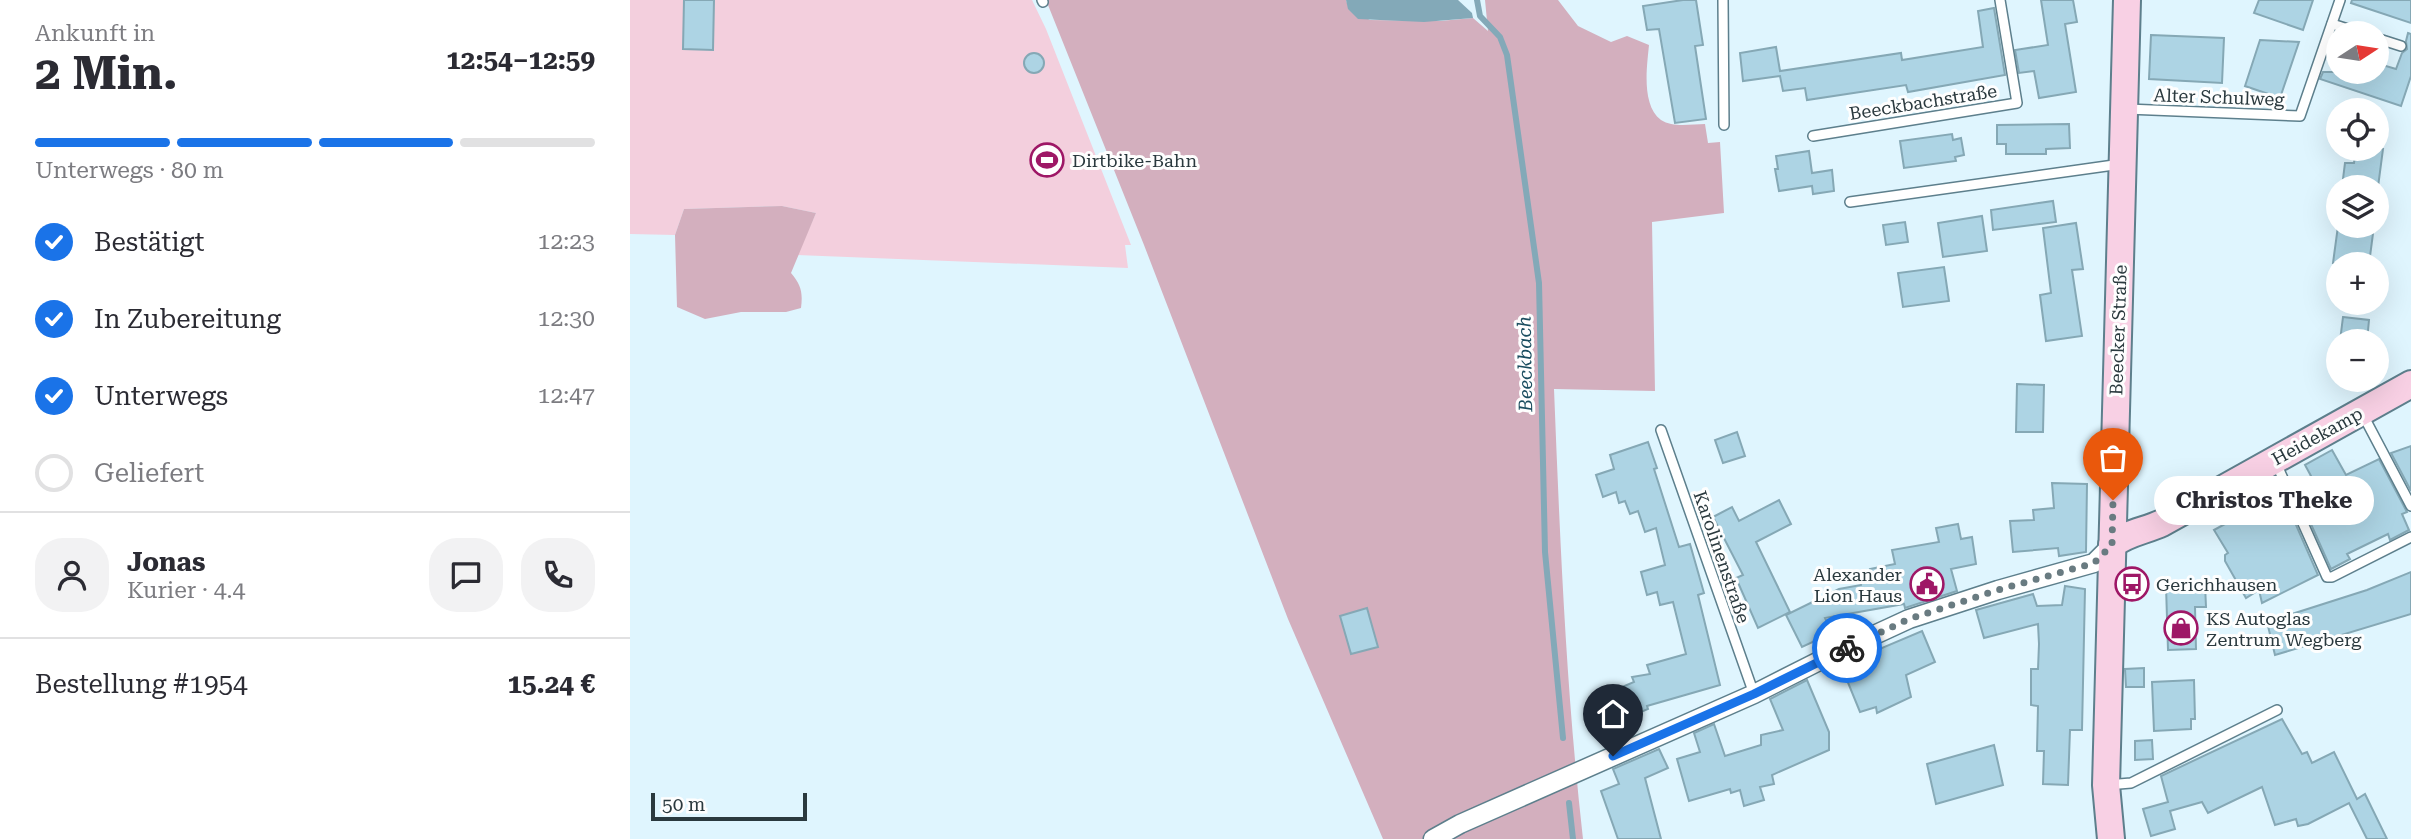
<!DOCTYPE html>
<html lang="de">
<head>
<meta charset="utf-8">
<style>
	:root { --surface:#fff; --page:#f2f2f3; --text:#2b2b33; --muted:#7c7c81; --line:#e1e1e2; --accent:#1a73e8 }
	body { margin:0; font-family:"Roboto Serif",serif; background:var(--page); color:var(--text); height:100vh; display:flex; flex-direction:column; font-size:26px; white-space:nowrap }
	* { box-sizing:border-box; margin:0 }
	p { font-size:23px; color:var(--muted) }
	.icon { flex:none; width:38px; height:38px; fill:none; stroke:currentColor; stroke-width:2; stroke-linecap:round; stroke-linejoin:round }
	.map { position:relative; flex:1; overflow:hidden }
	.panel { display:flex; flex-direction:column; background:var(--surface); width:630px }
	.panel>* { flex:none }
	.needle { width:46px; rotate:78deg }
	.tools { position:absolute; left:1696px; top:21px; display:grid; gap:14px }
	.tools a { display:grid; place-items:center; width:63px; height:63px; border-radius:50%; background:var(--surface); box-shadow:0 7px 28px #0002; font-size:35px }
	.scale { position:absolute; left:21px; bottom:18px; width:156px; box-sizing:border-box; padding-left:7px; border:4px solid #2a393e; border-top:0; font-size:19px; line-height:24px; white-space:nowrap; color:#2a393e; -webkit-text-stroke:5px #fefefe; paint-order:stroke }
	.pin { position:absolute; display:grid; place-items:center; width:60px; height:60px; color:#fff; margin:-72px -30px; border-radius:50% 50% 50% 0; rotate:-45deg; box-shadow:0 0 7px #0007 }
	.pin .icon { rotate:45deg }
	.courier { position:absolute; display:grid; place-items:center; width:70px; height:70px; margin:-35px; border:5px solid #1a73e8; border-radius:50%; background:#fff; color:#222; box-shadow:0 2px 9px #0007 }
	.bubble { position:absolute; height:49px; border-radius:24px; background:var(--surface); box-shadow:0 7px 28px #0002; font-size:23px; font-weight:700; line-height:49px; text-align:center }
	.headline em { font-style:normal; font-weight:700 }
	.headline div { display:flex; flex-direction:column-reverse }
	.headline { display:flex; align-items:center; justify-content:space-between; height:119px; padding:0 35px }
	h1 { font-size:46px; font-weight:700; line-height:52px }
	.bar { display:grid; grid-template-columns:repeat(4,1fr); gap:10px 7px; align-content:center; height:84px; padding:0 35px }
	.bar i { height:9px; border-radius:5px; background:var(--line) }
	.bar .on { background:var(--accent) }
	.bar p { grid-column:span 4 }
	.line { display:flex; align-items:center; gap:18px; padding:0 35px; border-top:2px solid var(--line) }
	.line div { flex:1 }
	.round { display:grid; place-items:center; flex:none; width:74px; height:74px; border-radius:28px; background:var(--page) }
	ol { padding:0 35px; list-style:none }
	li { display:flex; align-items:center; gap:21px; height:77px }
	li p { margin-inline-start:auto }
	li .icon { padding:7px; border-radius:50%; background:var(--accent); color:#fff; stroke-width:4 }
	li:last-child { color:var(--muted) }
	li i { width:38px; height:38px; border:4px solid var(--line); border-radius:50% }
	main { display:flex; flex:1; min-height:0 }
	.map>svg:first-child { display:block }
	.green { fill:#f3cfdd }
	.forest { fill:#d3afbe }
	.water { fill:#83a9b8 }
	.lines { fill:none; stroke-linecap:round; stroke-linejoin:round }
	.stream { stroke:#83a9b8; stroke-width:6 }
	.building { fill:#add4e4; stroke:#85a8b5; stroke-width:2 }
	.lane-casing { stroke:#5d7f8c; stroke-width:12 }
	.street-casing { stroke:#5d7f8c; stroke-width:21 }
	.secondary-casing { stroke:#5d7f8c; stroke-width:30 }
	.lane { stroke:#fff; stroke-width:9 }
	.street { stroke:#fff; stroke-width:18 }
	.secondary { stroke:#f8d0e4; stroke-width:26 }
	.done { stroke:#697b81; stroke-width:7; stroke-dasharray:0 12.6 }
	.route { stroke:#1a73e8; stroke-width:9 }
	.labels { text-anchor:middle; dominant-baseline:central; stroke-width:6; stroke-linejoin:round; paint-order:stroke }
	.street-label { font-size:18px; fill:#2a393e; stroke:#fefefe }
	.poi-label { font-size:18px; fill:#2a393e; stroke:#fefefe; text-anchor:start }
	.water-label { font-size:19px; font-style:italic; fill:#1a4d5f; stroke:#fefefe }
</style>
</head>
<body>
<main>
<section class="panel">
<div class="headline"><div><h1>2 Min.</h1><p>Ankunft in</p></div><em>12:54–12:59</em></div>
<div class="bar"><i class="on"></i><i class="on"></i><i class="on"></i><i></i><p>Unterwegs · 80 m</p></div>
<ol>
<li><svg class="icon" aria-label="check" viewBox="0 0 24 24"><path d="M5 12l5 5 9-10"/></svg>Bestätigt<p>12:23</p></li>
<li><svg class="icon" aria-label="check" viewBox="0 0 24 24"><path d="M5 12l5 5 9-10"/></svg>In Zubereitung<p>12:30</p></li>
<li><svg class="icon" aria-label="check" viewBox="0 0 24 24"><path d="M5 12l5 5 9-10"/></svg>Unterwegs<p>12:47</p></li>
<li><i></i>Geliefert</li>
</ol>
<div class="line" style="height:126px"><a class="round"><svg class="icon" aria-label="person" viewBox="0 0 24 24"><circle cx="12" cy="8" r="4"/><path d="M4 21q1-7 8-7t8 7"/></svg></a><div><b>Jonas</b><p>Kurier · 4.4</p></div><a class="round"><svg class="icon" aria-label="chat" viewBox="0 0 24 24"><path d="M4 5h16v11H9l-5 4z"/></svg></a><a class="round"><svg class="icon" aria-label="phone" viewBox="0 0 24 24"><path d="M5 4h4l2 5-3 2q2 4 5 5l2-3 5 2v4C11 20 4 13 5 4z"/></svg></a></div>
<div class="line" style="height:91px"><div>Bestellung #1954</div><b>15.24 €</b></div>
</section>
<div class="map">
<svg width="1781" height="839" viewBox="0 0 1781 839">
	<rect width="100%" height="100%" fill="#dff5fe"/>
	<!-- green -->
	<polygon class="green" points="0,0 402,0 416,29 501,245 495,245 498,268 167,255 186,213 152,206 54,209 45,235 0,234"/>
	<!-- forest -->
	<g class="forest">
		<path d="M416,0H716L719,9L740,20L810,21L843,18L858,31L855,0H928L948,26L981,42L997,36L1019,45C1017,66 1011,105 1031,120C1043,128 1062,124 1075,124L1078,143L1090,142L1094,213L1022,222L1025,391L924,389C930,540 936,689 953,839H753L658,619L514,245Z"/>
		<path d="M152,206L186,213L161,273C171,285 173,292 171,308L156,312H111L75,319L47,307L45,235L54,209Z"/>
	</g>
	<!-- water -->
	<polygon class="water" points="716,0 828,0 842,13 843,18 794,22 728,19 718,9"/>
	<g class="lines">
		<!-- stream -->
		<g class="stream">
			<polyline points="847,0 850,16 870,37 877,55 909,283 915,552 933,738"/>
			<polyline points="939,803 943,839"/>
		</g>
	</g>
	<!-- building -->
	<g class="building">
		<polygon points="54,0 84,0 83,50 53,49"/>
		<polygon points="1053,0 1066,0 1073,45 1065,46 1076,119 1045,123 1029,29 1017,30 1013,6"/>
		<polygon points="1411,0 1443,0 1447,22 1435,24 1446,92 1409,98 1404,71 1389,73 1385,50 1418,45"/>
		<polygon points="1629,0 1683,0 1673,30 1624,13"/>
		<polygon points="1722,0 1781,0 1781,23 1721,3"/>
		<polygon points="1364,8 1375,75 1278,92 1276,85 1177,100 1175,88 1153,91 1150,76 1113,81 1110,53 1146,47 1150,71 1271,53 1272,60 1353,47 1348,11"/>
		<polygon points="1778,33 1781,34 1781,76 1771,106 1690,79 1693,72 1746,72 1746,63 1766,69 1772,53 1777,49 1776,41"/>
		<polygon points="1521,35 1594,38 1592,83 1519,79"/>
		<polygon points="1630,40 1669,42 1650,98 1615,86"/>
		<circle cx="404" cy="63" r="10"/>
		<polygon points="1439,124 1440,148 1416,149 1416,154 1376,154 1376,144 1367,144 1367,125"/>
		<polygon points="1322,134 1323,140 1331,138 1334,155 1325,157 1326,161 1274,168 1270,141"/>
		<polygon points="1726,149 1753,149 1748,187 1712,187 1715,163 1724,163"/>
		<polygon points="1179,151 1182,173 1202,170 1204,191 1183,194 1182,186 1149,191 1145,169 1148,169 1146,156"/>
		<polygon points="1423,201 1426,222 1363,230 1361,210"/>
		<polygon points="1352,216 1357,251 1313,257 1308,223"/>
		<polygon points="1275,222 1278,242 1256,245 1253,225"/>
		<polygon points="1446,223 1453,269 1442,270 1452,336 1416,341 1410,295 1421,293 1413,228"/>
		<polygon points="1708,226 1744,226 1739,264 1703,263"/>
		<polygon points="1314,267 1319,301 1273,307 1268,273"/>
		<polygon points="1713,317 1739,320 1737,341 1710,341"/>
		<polygon points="1387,384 1414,385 1413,432 1386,432"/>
		<polygon points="1107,432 1115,456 1093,463 1085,440"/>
		<polygon points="1018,442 1027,468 1024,469 1049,547 1060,544 1074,593 1068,595 1090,685 1017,706 1018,709 983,724 971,696 1004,682 1002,677 1020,674 1017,665 1056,654 1043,602 1030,605 1027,592 1017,595 1011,572 1035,565 1026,528 1015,532 1008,511 1000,514 995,501 989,503 986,492 973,497 966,475 984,469 980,455"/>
		<polygon points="1781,446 1781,491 1761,453"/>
		<polygon points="1702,450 1716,475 1749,459 1777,512 1772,514 1779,530 1760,540 1758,534 1717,554 1720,559 1701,569 1664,486 1681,476 1675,465"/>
		<polygon points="1422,483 1457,484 1456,552 1429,556 1428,548 1383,552 1380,521 1404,520 1403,510 1424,508"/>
		<polygon points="1652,493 1688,575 1632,603 1629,590 1616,598 1595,561 1595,555 1598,553 1584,530"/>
		<polygon points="1149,500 1161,524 1126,542 1160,612 1128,628 1106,578 1113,575 1083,517 1102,507 1109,521"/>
		<polygon points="1328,524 1331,539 1342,537 1346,564 1321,569 1327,591 1275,608 1274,604 1195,618 1202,633 1172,647 1156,615 1209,589 1231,585 1231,582 1242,579 1240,569 1265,564 1262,550 1309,542 1306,528"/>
		<polygon points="1781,572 1781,614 1645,655 1637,622 1737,590"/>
		<polygon points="1575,584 1576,607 1565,607 1566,649 1538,650 1536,586"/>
		<polygon points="1435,586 1455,589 1452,730 1440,730 1438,785 1413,784 1414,751 1407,751 1408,706 1401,705 1401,669 1408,669 1409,644 1408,624 1354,638 1346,610 1403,594 1407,606 1432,605"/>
		<polygon points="737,608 748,647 721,654 710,616"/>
		<polygon points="1292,631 1305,662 1276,675 1281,697 1247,713 1246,707 1230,712 1210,663 1237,651 1238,654"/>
		<polygon points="1514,668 1514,687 1496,687 1495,669"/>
		<polygon points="1177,680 1199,732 1199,750 1142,775 1144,784 1130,787 1134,800 1114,806 1110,790 1101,793 1100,789 1059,801 1047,759 1070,752 1064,733 1084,724 1095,756 1131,745 1131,735 1153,730 1140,699"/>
		<polygon points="1564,680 1565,719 1561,719 1561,729 1524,731 1522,682"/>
		<polygon points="1652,719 1672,754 1677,752 1682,763 1704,752 1727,799 1735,794 1757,839 1737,839 1719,803 1678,824 1668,826 1666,819 1645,825 1632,787 1578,813 1572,802 1540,811 1545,829 1521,836 1513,809 1538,802 1531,776"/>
		<polygon points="1522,740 1523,759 1505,760 1505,741"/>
		<polygon points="1364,745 1373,785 1306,804 1297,764"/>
		<polygon points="1029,749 1038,768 1015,778 1031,839 988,839 971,791 989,784 983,769"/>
	</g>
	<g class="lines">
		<defs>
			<g id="lane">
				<polyline points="412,0 413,2"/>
				<polyline points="1093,0 1094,125"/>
				<polyline points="1702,24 1731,33"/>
				<polyline points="1746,38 1771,46"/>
				<polyline points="1497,109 1670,116 1710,0"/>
				<polyline points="1183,136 1387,103 1370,0"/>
				<polyline points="1220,202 1491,164"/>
				<polyline points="1732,413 1781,506"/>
				<polyline points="1031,430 1124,694"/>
				<polyline points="1646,463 1697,577 1702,577 1781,537"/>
				<polyline points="1477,785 1501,783 1647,710"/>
			</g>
			<polyline id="street" points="803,839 830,824 1124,694 1201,655 1279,619 1368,590 1464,563 1482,545"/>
			<g id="secondary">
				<path d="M1482,545C1496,533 1515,531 1532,523L1781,384"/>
				<polyline points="1481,839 1476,785 1497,0"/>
			</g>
		</defs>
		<!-- lane casing -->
		<use href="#lane" class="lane-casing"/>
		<!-- street casing -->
		<use href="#street" class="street-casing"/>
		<!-- secondary casing -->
		<use href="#secondary" class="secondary-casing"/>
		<!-- lane -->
		<use href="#lane" class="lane"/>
		<!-- street -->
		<use href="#street" class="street"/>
		<!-- secondary -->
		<use href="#secondary" class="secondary"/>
	</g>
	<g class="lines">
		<!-- done -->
		<polyline class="done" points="1217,648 1279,619 1368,590 1464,563 1482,545 1483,500"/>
		<!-- route -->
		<polyline class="route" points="983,756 1124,694 1217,648"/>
	</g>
	<!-- icons -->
	<defs>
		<symbol id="stadium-ring" viewBox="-11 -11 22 22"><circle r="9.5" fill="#fefefe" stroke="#9e1766" stroke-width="1.5"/><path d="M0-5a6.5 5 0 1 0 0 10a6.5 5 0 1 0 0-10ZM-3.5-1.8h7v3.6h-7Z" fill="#9e1766"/></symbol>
		<symbol id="civic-ring" viewBox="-11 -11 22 22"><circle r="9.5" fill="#fefefe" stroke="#9e1766" stroke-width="1.5"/><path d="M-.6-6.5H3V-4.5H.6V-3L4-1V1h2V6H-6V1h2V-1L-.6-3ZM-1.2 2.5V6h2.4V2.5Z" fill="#9e1766"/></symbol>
		<symbol id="bus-ring" viewBox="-11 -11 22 22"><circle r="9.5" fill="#fefefe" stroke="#9e1766" stroke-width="1.5"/><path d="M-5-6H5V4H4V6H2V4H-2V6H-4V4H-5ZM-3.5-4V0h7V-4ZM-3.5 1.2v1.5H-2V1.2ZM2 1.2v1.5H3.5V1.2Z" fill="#9e1766"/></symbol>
		<symbol id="shop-ring" viewBox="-11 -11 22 22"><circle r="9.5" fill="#fefefe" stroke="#9e1766" stroke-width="1.5"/><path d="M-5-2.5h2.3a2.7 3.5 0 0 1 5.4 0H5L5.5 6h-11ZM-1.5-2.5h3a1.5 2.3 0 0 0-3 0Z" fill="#9e1766"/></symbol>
	</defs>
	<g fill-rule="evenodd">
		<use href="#stadium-ring" x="398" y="141" width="38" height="38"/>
		<use href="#civic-ring" x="1278" y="565" width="38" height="38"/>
		<use href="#bus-ring" x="1483" y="565" width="38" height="38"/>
		<use href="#shop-ring" x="1532" y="609" width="38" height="38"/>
	</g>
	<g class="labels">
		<!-- street labels -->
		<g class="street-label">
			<text transform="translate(1589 97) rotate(2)">Alter Schulweg</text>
			<text transform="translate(1293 102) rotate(-9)">Beeckbachstraße</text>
			<text transform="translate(1488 330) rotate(-88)">Beecker Straße</text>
			<text transform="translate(1687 436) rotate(-29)">Heidekamp</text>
			<text transform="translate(1092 557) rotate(71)">Karolinenstraße</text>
		</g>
		<!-- poi labels -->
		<g class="poi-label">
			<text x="442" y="160">Dirtbike-Bahn</text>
			<text x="1272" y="574" text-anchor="end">Alexander<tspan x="1272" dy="21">Lion Haus</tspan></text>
			<text x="1526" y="584">Gerichhausen</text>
			<text x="1576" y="618">KS Autoglas<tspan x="1576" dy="21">Zentrum Wegberg</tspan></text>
		</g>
		<!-- water labels -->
		<g class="water-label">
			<text transform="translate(895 364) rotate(-91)">Beeckbach</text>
		</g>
	</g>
</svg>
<div class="tools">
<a><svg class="needle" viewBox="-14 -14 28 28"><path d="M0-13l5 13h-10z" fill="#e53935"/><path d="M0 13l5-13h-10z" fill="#7c7c81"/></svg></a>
<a><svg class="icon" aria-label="locate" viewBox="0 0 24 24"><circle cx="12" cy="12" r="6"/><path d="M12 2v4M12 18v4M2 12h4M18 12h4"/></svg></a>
<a><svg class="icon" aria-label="layers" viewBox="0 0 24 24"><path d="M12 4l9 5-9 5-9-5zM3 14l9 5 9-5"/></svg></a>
<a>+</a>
<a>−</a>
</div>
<div class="scale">50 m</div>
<div class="pin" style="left:1483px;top:500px;background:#ea580c"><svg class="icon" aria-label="bag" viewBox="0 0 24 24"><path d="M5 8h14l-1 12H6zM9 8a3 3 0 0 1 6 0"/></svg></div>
<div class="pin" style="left:983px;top:756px;background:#1f2937"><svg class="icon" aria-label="home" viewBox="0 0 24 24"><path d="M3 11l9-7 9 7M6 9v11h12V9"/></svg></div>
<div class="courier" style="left:1217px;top:648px"><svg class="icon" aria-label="bike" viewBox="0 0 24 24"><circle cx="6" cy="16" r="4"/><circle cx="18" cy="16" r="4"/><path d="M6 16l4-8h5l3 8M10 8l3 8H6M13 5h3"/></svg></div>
<div class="bubble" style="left:1524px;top:476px;width:220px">Christos Theke</div>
</div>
</main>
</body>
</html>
